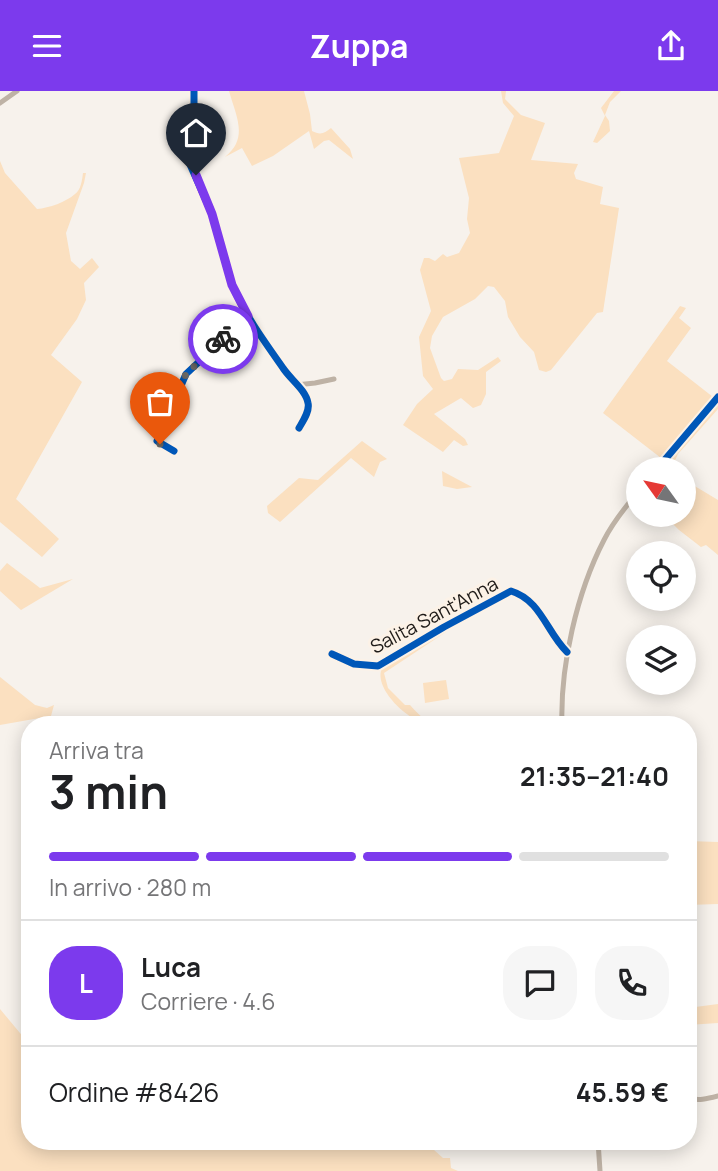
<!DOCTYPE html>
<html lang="it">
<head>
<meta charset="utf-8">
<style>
	:root { --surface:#fff; --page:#f6f6f6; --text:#202124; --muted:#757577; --line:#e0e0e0; --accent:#7c3aed }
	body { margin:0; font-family:Manrope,sans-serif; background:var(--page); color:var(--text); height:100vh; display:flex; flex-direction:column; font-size:26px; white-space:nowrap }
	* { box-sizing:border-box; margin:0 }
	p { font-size:23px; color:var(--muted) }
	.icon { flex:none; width:38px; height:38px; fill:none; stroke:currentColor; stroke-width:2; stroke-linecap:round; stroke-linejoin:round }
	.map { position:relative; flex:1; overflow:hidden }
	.sheet { position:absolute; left:21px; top:625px; width:676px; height:434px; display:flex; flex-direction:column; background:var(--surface); border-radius:28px; box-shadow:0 4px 18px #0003 }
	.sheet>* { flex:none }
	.needle { width:46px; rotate:303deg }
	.buttons { position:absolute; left:626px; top:366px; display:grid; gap:14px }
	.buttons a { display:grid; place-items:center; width:70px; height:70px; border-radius:50%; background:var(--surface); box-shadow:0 4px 18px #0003; font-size:35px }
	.pin { position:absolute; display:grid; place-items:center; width:60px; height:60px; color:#fff; margin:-72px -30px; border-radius:50% 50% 50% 0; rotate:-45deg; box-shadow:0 0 7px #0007 }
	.pin .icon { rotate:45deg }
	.courier { position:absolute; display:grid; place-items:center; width:70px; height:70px; margin:-35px; border:5px solid #7c3aed; border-radius:50%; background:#fff; color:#222; box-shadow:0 2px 9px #0007 }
	.head em { font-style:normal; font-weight:700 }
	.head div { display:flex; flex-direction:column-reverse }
	.head { display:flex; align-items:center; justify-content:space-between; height:119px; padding:0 28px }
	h1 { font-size:46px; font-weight:700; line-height:52px }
	.bar { display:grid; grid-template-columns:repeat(4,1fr); gap:10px 7px; align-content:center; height:84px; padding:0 28px }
	.bar i { height:9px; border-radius:5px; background:var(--line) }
	.bar .current { background:var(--accent) }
	.bar p { grid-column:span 4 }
	.line { display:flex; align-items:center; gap:18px; padding:0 28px; border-top:2px solid var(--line) }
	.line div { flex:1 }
	.round { display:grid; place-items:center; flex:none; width:74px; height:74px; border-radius:28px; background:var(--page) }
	header { display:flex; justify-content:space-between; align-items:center; height:91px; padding:0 28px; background:var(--accent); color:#fff; font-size:32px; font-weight:700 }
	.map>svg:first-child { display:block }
	.green { fill:#fbe0c0 }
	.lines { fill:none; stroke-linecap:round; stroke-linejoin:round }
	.minor { stroke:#beb2a5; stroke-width:5 }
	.cycleway-casing { stroke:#fcf2e7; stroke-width:11 }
	.cycleway { stroke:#0057b8; stroke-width:7 }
	.done { stroke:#6a6662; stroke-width:7; stroke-dasharray:0 12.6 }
	.route { stroke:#7c3aed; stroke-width:9 }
	.labels { text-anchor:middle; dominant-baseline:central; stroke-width:6; stroke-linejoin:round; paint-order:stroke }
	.street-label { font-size:19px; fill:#1e1a17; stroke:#fcf2e7 }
</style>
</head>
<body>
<header><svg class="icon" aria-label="menu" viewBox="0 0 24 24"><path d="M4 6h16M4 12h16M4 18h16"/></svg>Zuppa<svg class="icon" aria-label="share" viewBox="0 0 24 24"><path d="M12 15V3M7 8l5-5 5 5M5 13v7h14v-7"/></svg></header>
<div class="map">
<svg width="718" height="1080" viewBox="0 0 718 1080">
	<rect width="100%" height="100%" fill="#f7f2ec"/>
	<!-- green -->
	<g class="green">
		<path d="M229,0H304L310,23L312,40C320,44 324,43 331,37L350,58L353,68L329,49L324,50L314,58L309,40L273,65L252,75L242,57L225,66C249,47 236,25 229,0Z"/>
		<polygon points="501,0 506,0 505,8 521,24 545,32 531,69 578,73 574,82 576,88 603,96 600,113 619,117 603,221 597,222 551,279 546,281 539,279 534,261 520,246 508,226 505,210 494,196 488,195 475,208 443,226 432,245 430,257 441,287 444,290 452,288 458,278 478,279 498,266 501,270 486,281 486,303 481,314 473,317 461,307 434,323 465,348 468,354 463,355 454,349 443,361 403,334 417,313 433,298 423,285 419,246 431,220 420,179 424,167 429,167 435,170 443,163 447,166 459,162 470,142 467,128 469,107 459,67 499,62 514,25 503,12"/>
		<polygon points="614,0 621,0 610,11 605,24 609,30 610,40 597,52 593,51 605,25 601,17"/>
		<path d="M0,70L5,82L37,118C49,117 66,111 75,103C81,99 82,89 83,82H86L84,92L66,142L71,170L80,178L92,167L99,176L84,192L86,209L77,228L51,264L82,291L16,408L59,448L42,466L0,431Z"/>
		<polygon points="680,215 686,217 679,227 691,237 667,270 713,306 661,367 603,322"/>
		<polygon points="718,308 718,318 678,363 671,378 660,378"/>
		<polygon points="362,350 387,368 380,371 374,386 351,367 280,431 268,422 267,415 299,387 318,389"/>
		<polygon points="442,380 472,396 457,398 443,395"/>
		<polygon points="693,394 718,409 718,464 706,454 701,456 679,439 664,424 684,424 684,404"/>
		<polygon points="7,472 40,497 73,488 21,519 0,500 0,480"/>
		<path d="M448,537L446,541L384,582L388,597L405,614H410C413,618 426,630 430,633C411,633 370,596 383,575Z"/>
		<polygon points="0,586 35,614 47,617 54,614 51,625 0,634"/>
		<polygon points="446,589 449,608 425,612 423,592"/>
		<polygon points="688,750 718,751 718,813 688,814"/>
		<polygon points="718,913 718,932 688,934 688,917"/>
		<polygon points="0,918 30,954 30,1050 424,1050 443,1067 450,1067 451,1077 458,1080 0,1080"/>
	</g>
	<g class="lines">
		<!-- minor -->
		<g class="minor">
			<path d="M194,0V17L186,49L188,69L212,123L232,194C245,224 264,250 283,277C290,288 306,299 308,312C310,320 303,330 299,337"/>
			<polyline points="0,12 17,0"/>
			<polyline points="296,294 315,292 334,288"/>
			<polyline points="174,360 157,350 186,283 248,225"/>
			<polyline points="657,378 718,306"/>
			<path d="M332,563L354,573L378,575L444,536L511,500C541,509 547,542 567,561"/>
			<path d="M562,634C560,575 577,501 604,449C613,431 626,415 639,400"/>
			<path d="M688,1007C698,1010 707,1008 718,1005"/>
			<polyline points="598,1050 600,1080"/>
		</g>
		<defs>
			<g id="cycleway">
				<path d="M194,0V17L186,49L188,69L212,123L232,194C245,224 264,250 283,277C290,288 306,299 308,312C310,320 303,330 299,337"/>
				<polyline points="174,360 157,350 186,283 248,225"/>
				<polyline points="657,378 718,306"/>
				<path d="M332,563L354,573L378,575L444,536L511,500C541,509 547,542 567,561"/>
			</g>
		</defs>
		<!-- cycleway casing -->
		<use href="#cycleway" class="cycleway-casing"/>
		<!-- cycleway -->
		<use href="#cycleway" class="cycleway"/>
	</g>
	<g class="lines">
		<!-- done -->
		<polyline class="done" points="160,353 157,350 186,283 223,248"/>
		<!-- route -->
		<polyline class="route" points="196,84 212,123 232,194 248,225 223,248"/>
	</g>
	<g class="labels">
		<!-- street labels -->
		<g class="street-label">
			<text transform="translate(434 524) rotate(-28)">Salita Sant'Anna</text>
		</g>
	</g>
</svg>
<div class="buttons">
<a><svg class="needle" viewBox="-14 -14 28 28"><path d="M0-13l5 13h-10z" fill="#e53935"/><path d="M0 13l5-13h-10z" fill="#757577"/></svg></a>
<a><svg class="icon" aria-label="locate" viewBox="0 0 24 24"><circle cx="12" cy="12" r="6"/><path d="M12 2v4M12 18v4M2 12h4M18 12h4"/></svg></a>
<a><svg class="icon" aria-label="layers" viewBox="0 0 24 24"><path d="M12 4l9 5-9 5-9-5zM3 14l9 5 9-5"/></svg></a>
</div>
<div class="pin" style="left:160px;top:353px;background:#ea580c"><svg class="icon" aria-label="bag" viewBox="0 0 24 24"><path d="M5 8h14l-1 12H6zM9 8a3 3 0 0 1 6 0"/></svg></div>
<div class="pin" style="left:196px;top:84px;background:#1f2937"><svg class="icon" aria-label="home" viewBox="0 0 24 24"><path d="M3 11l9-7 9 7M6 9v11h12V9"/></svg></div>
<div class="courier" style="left:223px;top:248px"><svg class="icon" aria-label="bike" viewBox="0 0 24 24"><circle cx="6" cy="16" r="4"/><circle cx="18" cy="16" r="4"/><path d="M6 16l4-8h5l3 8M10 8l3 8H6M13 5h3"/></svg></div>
<section class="sheet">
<div class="head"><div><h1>3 min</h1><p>Arriva tra</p></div><em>21:35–21:40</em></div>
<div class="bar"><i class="current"></i><i class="current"></i><i class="current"></i><i></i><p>In arrivo · 280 m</p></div>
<div class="line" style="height:126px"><b class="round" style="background:var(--accent);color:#fff">L</b><div><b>Luca</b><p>Corriere · 4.6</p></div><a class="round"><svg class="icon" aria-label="chat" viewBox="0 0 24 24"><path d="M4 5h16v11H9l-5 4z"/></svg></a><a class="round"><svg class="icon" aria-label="phone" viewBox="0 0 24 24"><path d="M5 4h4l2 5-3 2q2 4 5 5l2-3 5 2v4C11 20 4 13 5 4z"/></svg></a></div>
<div class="line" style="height:91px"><div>Ordine #8426</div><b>45.59 €</b></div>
</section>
</div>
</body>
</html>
